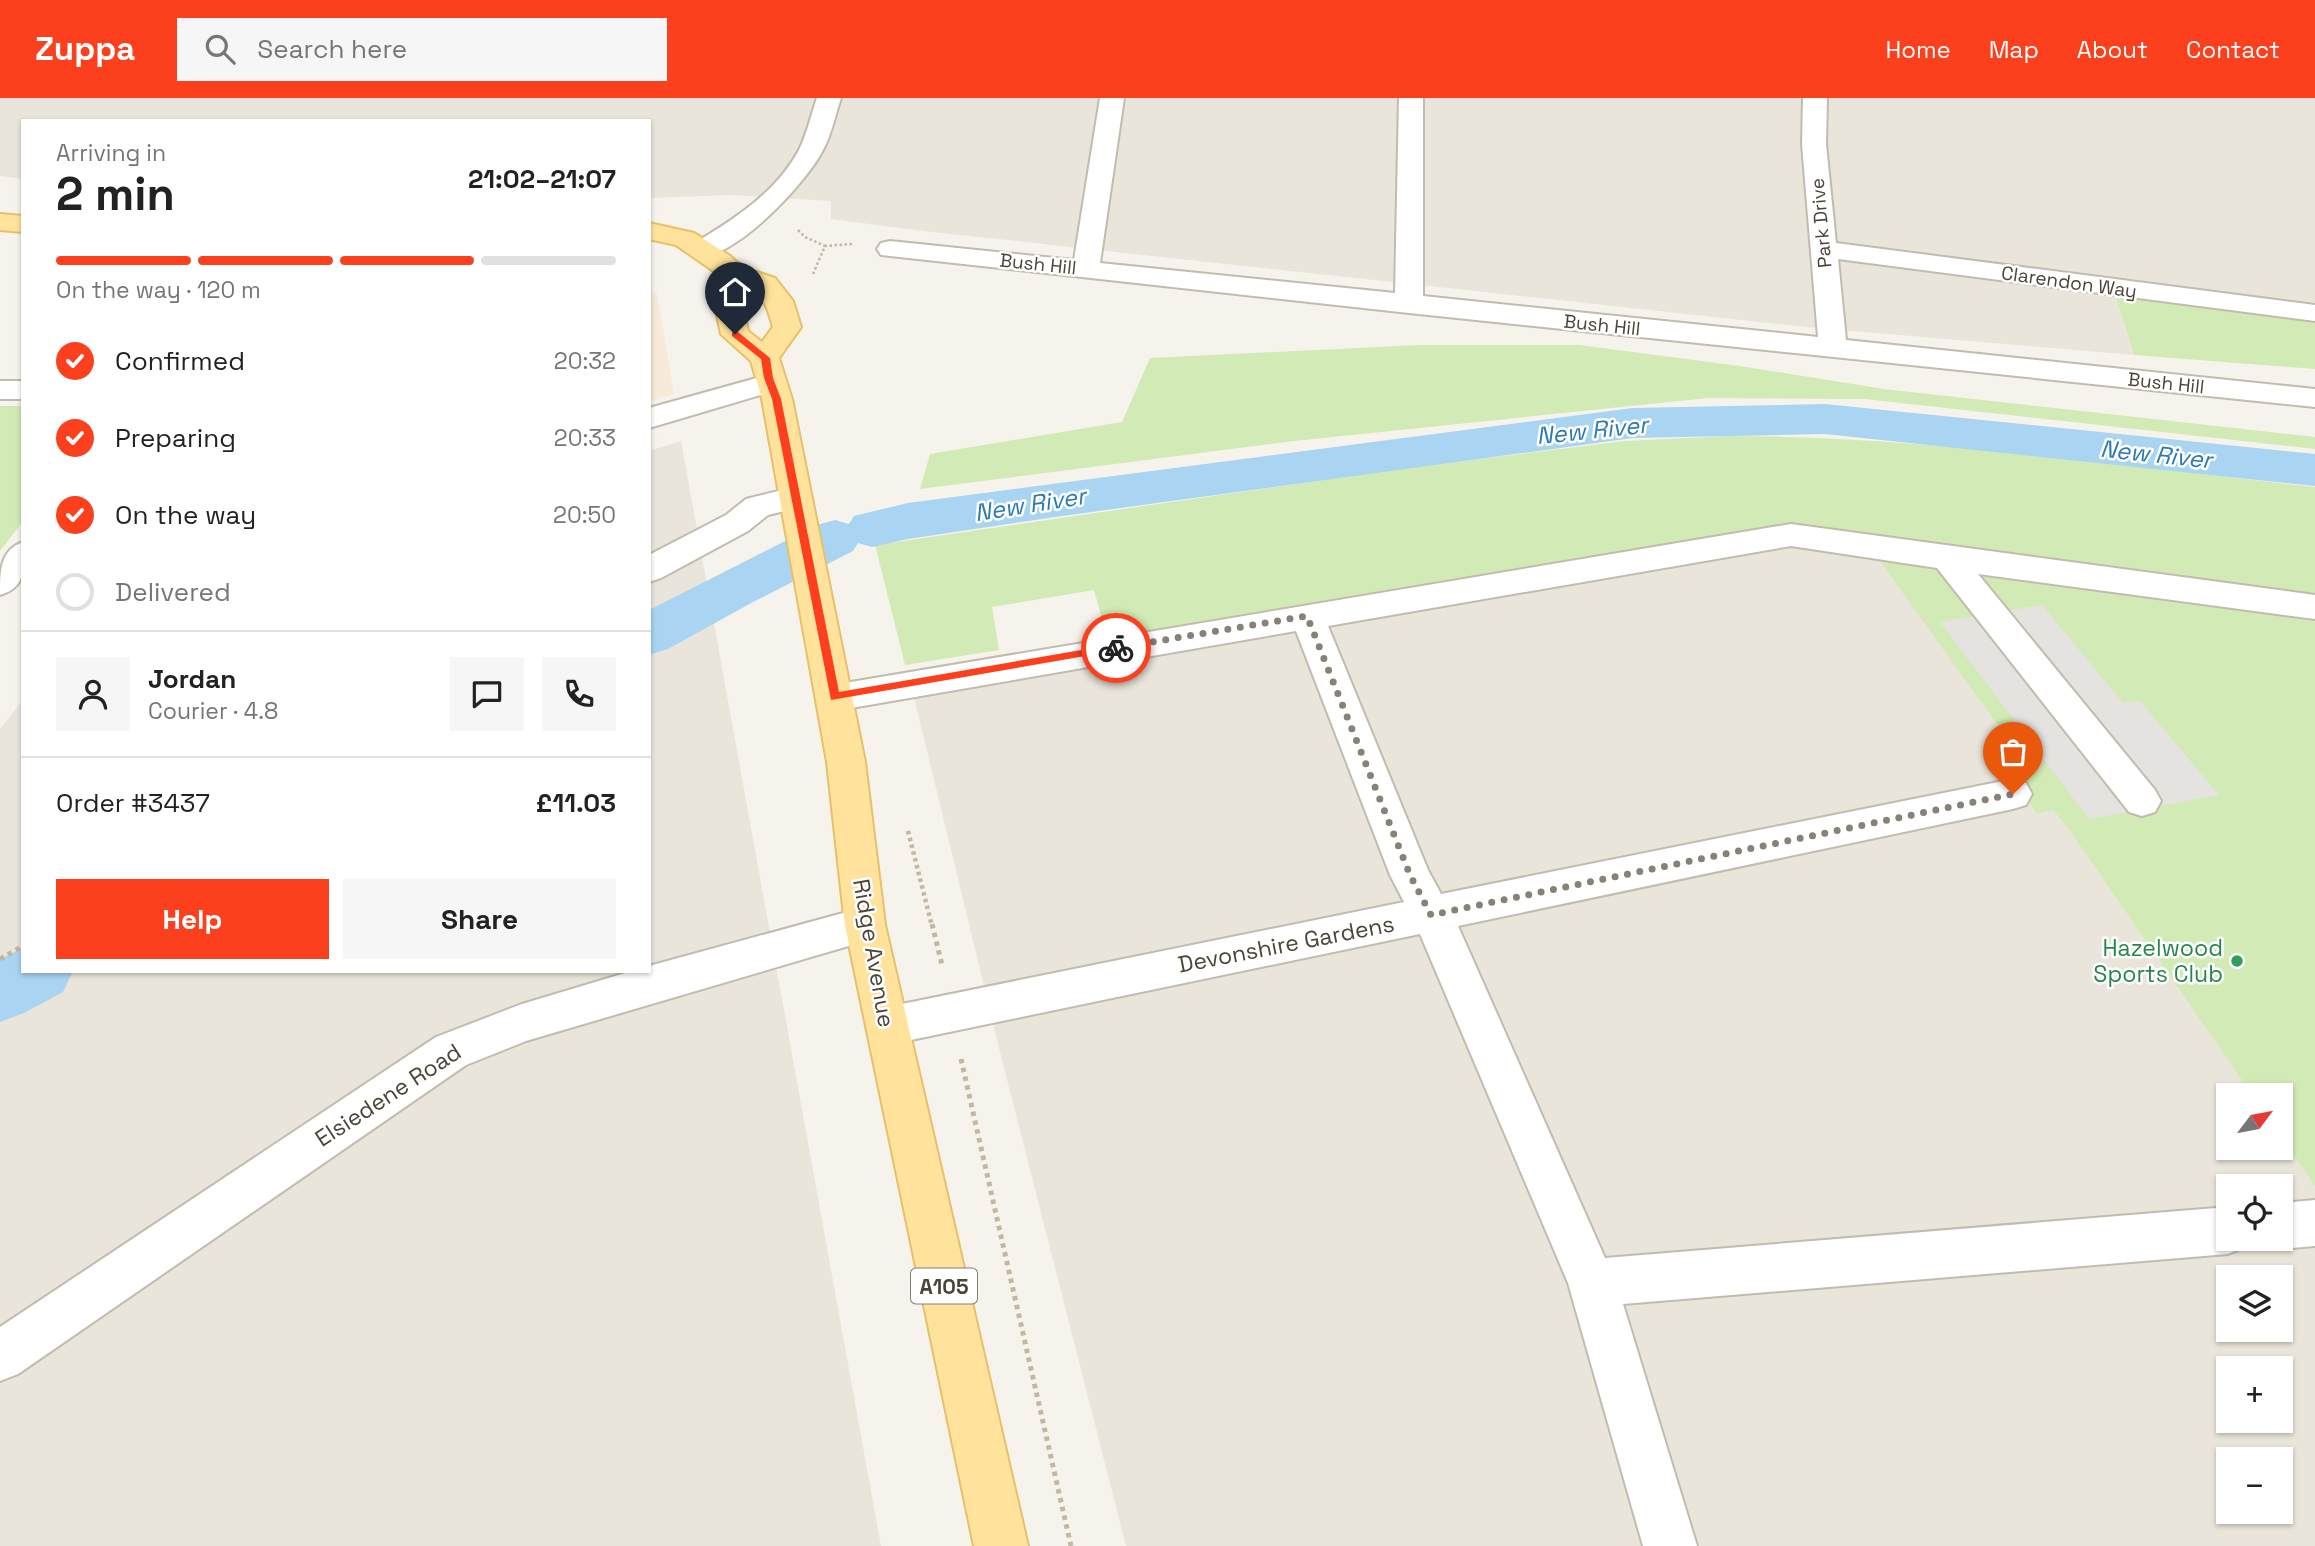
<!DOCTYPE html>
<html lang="en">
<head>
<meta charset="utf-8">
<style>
	:root { --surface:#fff; --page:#f6f6f6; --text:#222; --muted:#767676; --line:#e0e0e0; --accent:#fc3f1d }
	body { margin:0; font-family:"Space Grotesk",sans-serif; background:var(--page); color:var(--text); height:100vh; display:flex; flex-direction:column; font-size:26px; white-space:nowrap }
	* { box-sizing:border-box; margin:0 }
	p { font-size:23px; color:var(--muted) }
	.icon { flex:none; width:38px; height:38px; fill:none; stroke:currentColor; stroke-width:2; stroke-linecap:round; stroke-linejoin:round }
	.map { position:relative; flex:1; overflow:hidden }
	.panel { position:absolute; left:21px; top:21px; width:630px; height:854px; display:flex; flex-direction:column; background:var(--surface); border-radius:0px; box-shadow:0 2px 5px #0004 }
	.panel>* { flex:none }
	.needle { width:46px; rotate:58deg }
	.fabs { position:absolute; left:2216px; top:985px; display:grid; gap:14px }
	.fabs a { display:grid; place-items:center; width:77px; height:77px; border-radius:0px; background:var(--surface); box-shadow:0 2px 5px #0004; font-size:35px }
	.pin { position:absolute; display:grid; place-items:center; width:60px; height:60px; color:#fff; margin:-72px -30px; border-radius:50% 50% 50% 0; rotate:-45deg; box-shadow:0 0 7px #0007 }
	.pin .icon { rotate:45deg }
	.courier { position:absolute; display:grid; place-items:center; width:70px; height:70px; margin:-35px; border:5px solid #fc3f1d; border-radius:50%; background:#fff; color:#222; box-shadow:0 2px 9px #0007 }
	.overview em { font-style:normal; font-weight:700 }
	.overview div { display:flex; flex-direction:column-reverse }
	.overview { display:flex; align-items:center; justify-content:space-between; height:119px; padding:0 35px }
	h1 { font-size:46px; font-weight:700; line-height:52px }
	.bar { display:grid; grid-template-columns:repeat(4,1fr); gap:10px 7px; align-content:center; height:84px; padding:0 35px }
	.bar i { height:9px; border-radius:5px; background:var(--line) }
	.bar .current { background:var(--accent) }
	.bar p { grid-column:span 4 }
	.line { display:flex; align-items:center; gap:18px; padding:0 35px; border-top:2px solid var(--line) }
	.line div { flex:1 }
	.round { display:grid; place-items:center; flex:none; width:74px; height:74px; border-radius:0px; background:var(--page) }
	ol { padding:0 35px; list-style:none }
	li { display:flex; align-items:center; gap:21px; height:77px }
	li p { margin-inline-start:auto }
	li .icon { padding:7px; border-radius:50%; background:var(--accent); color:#fff; stroke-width:4 }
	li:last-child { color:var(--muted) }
	li i { width:38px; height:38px; border:4px solid var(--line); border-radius:50% }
	.primary-button { display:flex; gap:14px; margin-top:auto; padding:14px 35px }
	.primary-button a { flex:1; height:80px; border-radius:0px; background:var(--accent); color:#fff; font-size:28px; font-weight:700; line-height:80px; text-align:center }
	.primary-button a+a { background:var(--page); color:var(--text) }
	header { display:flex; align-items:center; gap:42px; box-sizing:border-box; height:98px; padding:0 35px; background:var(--accent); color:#fff }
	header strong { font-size:33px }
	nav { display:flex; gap:38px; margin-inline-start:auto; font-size:24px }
	.search { width:490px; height:63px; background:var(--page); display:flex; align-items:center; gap:18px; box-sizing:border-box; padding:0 24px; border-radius:0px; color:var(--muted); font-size:26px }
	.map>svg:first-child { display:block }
	.residential { fill:#eae5da; fill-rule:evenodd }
	.commercial { fill:#f7ead8 }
	.green { fill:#d2eab5 }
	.parking { fill:#e5e3e0 }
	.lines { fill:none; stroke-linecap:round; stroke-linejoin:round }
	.canal { fill:#a9d4f2; fill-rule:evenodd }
	.minor-casing { stroke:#c2bbae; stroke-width:4 }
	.major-casing { stroke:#e6c16a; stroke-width:4 }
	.path-far2 { stroke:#c4b79f; stroke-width:2.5; stroke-dasharray:2.5 2.5; stroke-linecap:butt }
	.path-far1 { stroke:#c4b79f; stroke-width:4.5; stroke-dasharray:3.5 3.5; stroke-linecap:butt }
	.path { stroke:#c4b79f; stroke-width:5; stroke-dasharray:4.5 4.5; stroke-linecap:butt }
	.minor { fill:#fff; fill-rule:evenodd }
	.major { fill:#ffe39c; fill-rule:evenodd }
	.route { fill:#fc3f1d }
	.done { stroke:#878178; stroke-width:7; stroke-dasharray:0 12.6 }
	.leisure-dot { fill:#2e9e5b; stroke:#fff; stroke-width:2.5 }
	.labels { text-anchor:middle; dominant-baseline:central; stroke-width:5; stroke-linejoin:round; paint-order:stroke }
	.far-street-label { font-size:19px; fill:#4b4439; stroke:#fff }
	.shield { fill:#fff; stroke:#817c74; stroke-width:2 }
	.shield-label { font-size:21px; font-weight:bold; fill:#4b4439 }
	.street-label { font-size:23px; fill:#4b4439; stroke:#fff }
	.leisure-label { font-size:23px; fill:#27864d; stroke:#fff; text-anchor:end }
	.water-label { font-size:24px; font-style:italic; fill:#2e7ab2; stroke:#fff }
</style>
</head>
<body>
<header>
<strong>Zuppa</strong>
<div class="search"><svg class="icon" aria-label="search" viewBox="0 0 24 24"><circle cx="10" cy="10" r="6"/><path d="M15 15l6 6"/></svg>Search here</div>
<nav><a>Home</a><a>Map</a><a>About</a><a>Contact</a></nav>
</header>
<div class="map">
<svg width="2315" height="1448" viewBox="0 0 2315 1448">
	<rect width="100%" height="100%" fill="#f6f3ec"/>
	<!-- residential -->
	<g class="residential">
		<polygon points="0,0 2315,0 2315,215 2113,191 2134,257 1806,229 923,133 831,121 831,103 731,97 649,100 649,23 23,23 23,81 0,78"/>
		<polygon points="681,343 881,1448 0,1448 0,631 23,602 23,873 649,873 649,353"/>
		<path d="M1797,448L1879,459L2013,650L2000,662L2037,716L2053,712L2067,729L2252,997L2228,998V1050H2280V1038L2315,1088V1448H1126L1001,958L912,591ZM2228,1088H2280V1141H2228ZM2228,1180H2280V1232H2228ZM2228,1270H2280V1323H2228ZM2228,1362H2280V1414H2228Z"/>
	</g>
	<!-- commercial -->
	<polygon class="commercial" points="649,193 657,196 674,296 649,303"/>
	<!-- green -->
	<g class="green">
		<polygon points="2113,190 2315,215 2315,271 2134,257"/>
		<polygon points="1419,247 1579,247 1740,268 1884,291 2315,339 2315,351 1865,301 1708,300 1294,343 920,391 930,356 1122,324 1150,260"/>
		<polygon points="0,308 23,308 23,423 0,453"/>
		<path d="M1731,338C1926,339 2121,367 2315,389V1088L2280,1038V998L2252,997L2067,729L2053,712L2037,716L2000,662L2013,649L1862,438L1108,542L1094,492L992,509L999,552L905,567L875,447L1406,370L1625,343Z"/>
	</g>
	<!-- parking -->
	<polygon class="parking" points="2042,507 2123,605 2140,603 2219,697 2089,721 1940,524"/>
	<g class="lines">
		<!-- canal -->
		<g class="canal">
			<polygon points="1825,306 2315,356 2315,388 1825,336 1633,340 1055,419 908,441 872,449 858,445 853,453 753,504 668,551 649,557 649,512 817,427 835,422 849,426 854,418 908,405 1633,310"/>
			<polygon points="23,850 23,873 73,873 63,894 24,915 0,924 0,861"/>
		</g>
		<defs>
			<g id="minor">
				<path d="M817,0H841C835,17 832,36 823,52C807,84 731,167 693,158L689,152L693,146C733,122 776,95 799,52C807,36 811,17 817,0Z"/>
				<polygon points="1100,0 1124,0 1100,165 1395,195 1399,0 1423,0 1423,198 1818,239 1802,46 1803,0 1827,0 1826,46 1836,145 2315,207 2315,223 1838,161 1846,242 2315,291 2315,309 1409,215 881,157 877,151 881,145 890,143 1074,162"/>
				<polygon points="771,276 781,279 786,285 781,291 649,330 649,310"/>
				<rect x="0" y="283" width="23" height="18"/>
				<polygon points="794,389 805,392 810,400 805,408 768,417 748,433 661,480 649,484 649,457 726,417 746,401"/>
				<polygon points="1791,426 2315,497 2315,521 1978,476 2155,692 2161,703 2155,714 2142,718 2129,714 1937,470 1791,448 1328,528 1428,772 1441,796 2013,681 2026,685 2032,696 2026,707 2013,711 1458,828 1605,1160 2228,1109 2228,1141 2248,1141 2245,1149 2228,1156 1623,1206 1697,1448 1643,1448 1568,1185 1420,836 887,947 872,942 866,928 872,914 887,909 1404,804 1390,777 1296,533 834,613 821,609 816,599 821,589"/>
				<path d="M23,444C23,468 28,489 0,497C0,473 0,452 23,444Z"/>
				<polygon points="865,809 879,815 885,827 879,839 526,943 466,967 18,1276 0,1283 0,1229 436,939 522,906 632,873 649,873 649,868"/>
				<polygon points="2315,1102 2315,1148 2280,1151 2263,1145 2262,1141 2280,1141 2280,1105"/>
			</g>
			<g id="major">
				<polygon points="0,116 23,118 23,134 0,132"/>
				<path d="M649,125L694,135L730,158L742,169L775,180L793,203L801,229L779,260L792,301L865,664L885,827L1028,1448H974L845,827L827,664L762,301L751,263L721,236L713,199L718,176L676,147L649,141ZM743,188C764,195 767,209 773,229L762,244L748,233L741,199Z"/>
			</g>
		</defs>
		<!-- minor casing -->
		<use href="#minor" class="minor-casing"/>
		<!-- major casing -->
		<use href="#major" class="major-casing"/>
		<!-- path-far2 -->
		<g class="path-far2">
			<polyline points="798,132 805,139 825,148"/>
			<polyline points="813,176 825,148 852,146"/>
		</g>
		<!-- path-far1 -->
		<polyline class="path-far1" points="908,733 932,828"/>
		<!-- path -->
		<g class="path">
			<polyline points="932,826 942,867"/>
			<polyline points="0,861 23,848"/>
			<polyline points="961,961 1071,1448"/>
		</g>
		<!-- minor -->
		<use href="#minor" class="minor"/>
		<!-- major -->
		<use href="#major" class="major"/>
	</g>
	<!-- route -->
	<polygon class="route" points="732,234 738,234 770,260 773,280 781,301 839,594 1116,546 1121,550 1120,552 831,602 772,301 764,280 761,261 732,238"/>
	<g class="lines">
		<!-- done -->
		<polyline class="done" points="1116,550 1307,518 1410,777 1431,817 2013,696"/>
	</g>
	<!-- markers -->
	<circle class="leisure-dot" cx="2237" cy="863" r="7"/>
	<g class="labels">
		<!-- far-street labels -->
		<g class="far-street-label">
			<text transform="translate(1821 125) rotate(-95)">Park Drive</text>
			<text transform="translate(1038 166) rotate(6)">Bush Hill</text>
			<text transform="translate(2069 184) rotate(8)">Clarendon Way</text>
			<text transform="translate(1602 227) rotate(6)">Bush Hill</text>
			<text transform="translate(2166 285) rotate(6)">Bush Hill</text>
		</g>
		<!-- shield labels -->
		<rect class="shield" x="911" y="1170.5" width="66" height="35" rx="5"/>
		<g class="shield-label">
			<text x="944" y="1188">A105</text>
		</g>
		<!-- street labels -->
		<g class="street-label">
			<text transform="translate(1286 846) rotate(-11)">Devonshire Gardens</text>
			<text transform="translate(874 855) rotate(80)">Ridge Avenue</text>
			<text transform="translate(388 997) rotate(-33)">Elsiedene Road</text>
		</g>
		<!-- leisure labels -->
		<g class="leisure-label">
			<text x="2223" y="850">Hazelwood<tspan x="2223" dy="26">Sports Club</tspan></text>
		</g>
		<!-- water labels -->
		<g class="water-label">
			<text transform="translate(1592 332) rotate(-6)">New River</text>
			<text transform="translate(2156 356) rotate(6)">New River</text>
			<text transform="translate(1030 406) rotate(-9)">New River</text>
		</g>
	</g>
</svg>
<div class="fabs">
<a><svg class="needle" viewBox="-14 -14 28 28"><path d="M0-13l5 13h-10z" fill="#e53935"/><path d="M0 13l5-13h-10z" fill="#767676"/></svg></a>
<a><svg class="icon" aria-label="locate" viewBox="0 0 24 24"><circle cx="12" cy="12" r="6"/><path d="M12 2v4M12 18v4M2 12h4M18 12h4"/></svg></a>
<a><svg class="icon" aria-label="layers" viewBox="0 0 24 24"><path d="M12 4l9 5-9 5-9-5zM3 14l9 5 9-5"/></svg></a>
<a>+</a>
<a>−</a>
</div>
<div class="pin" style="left:2013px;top:696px;background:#ea580c"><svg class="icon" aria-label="bag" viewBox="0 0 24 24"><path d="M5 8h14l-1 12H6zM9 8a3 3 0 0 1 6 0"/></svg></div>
<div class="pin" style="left:735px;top:236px;background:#1f2937"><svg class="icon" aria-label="home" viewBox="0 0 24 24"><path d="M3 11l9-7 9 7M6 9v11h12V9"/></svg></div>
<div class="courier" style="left:1116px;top:550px"><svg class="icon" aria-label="bike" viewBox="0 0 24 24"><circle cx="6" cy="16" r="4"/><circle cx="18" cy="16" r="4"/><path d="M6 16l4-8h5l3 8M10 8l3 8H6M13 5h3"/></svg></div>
<section class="panel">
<div class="overview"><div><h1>2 min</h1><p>Arriving in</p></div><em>21:02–21:07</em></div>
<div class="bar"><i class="current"></i><i class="current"></i><i class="current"></i><i></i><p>On the way · 120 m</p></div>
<ol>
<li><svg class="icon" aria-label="check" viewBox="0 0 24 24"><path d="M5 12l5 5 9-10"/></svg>Confirmed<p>20:32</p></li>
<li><svg class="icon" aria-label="check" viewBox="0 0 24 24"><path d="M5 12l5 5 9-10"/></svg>Preparing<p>20:33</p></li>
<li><svg class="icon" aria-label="check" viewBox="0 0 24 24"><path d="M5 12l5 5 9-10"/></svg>On the way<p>20:50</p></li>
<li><i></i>Delivered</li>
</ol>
<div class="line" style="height:126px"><a class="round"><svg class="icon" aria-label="person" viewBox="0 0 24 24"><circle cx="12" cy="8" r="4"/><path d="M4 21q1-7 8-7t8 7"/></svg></a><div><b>Jordan</b><p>Courier · 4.8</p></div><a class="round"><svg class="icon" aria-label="chat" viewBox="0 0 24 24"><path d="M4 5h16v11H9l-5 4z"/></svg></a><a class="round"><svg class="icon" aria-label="phone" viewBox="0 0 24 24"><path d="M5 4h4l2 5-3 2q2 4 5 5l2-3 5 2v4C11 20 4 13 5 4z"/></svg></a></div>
<div class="line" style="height:91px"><div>Order #3437</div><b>£11.03</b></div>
<div class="primary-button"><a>Help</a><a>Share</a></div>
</section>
</div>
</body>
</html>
